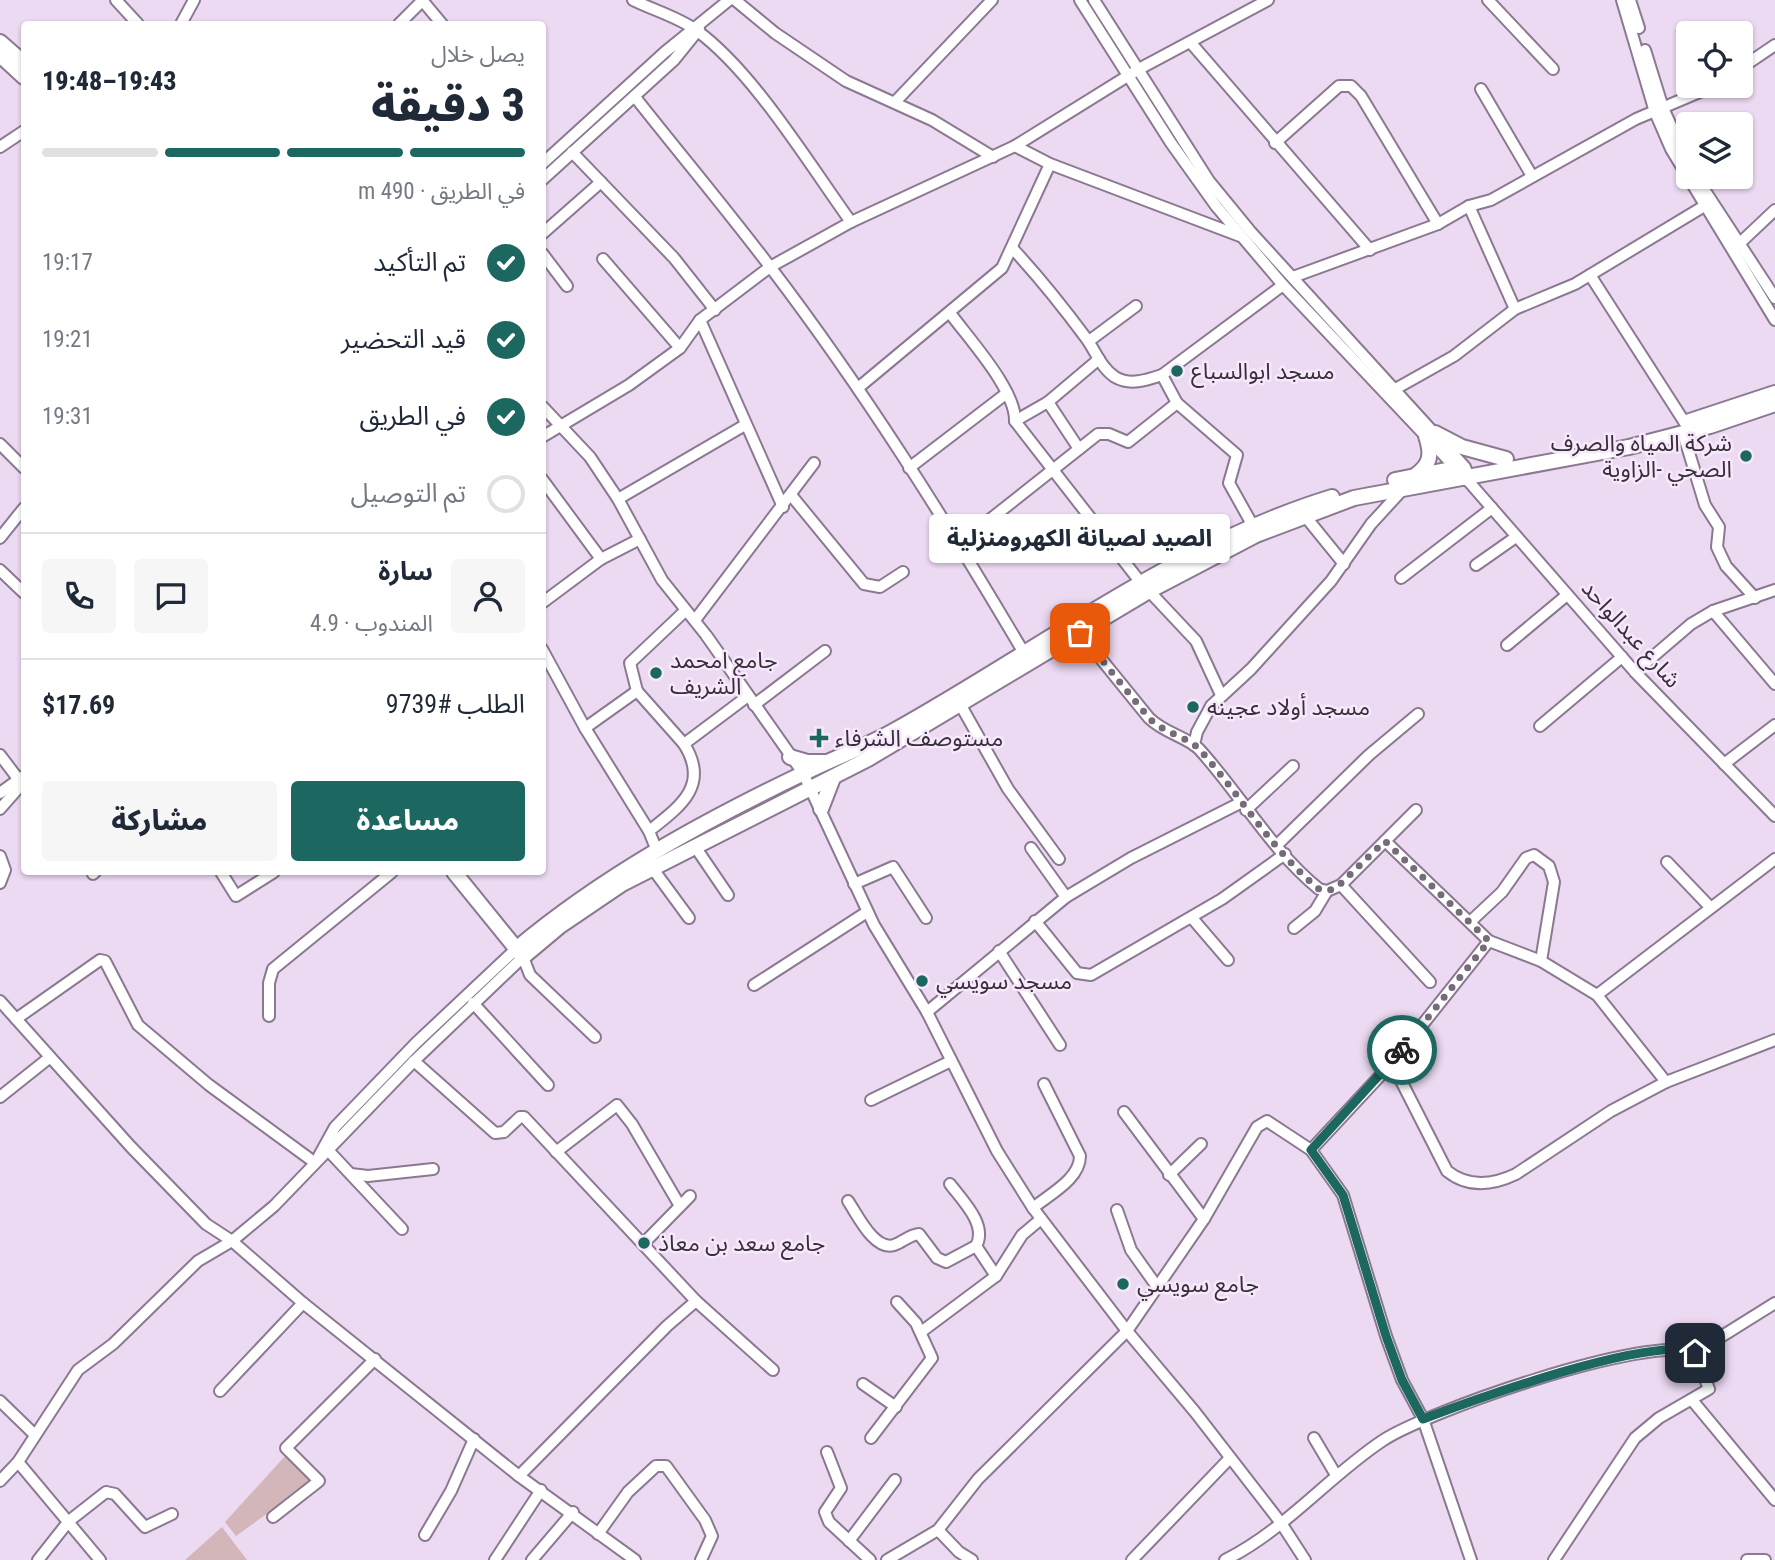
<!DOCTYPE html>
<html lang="ar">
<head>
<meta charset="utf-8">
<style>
	:root { --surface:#fff; --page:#f6f6f7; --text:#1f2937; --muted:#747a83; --line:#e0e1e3; --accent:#1c675f }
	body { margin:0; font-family:"Roboto Condensed","Noto Sans Arabic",sans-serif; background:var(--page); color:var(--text); direction:rtl; height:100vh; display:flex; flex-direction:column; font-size:26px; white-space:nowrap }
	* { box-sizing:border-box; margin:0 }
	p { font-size:23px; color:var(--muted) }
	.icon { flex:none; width:38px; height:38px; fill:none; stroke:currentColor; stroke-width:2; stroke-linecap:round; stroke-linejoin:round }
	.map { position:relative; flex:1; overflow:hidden; direction:ltr }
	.side { position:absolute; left:21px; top:21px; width:525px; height:854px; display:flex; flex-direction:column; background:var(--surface); border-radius:7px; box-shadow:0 2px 5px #0004; direction:rtl }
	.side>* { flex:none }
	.tools { position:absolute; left:1676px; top:21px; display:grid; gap:14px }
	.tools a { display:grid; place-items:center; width:77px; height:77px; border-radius:7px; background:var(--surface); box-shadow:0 2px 5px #0004; font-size:35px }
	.pin { position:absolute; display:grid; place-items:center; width:60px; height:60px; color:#fff; margin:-30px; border-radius:14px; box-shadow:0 4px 10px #0006 }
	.courier { position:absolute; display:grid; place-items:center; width:70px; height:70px; margin:-35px; border:5px solid #1c675f; border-radius:50%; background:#fff; color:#222; box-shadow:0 2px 9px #0007 }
	.bubble { position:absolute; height:49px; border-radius:7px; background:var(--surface); box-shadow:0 2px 5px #0004; font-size:23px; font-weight:800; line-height:49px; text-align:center; direction:rtl }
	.head em { font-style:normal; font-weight:800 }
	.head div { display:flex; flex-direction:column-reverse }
	.head { display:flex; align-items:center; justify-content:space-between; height:119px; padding:0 21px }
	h1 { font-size:46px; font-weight:800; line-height:52px }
	.bar { display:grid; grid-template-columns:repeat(4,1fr); gap:10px 7px; align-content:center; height:84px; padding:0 21px }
	.bar i { height:9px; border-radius:5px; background:var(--line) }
	.bar .on { background:var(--accent) }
	.bar p { grid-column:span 4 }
	.line { display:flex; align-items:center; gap:18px; padding:0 21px; border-top:2px solid var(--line) }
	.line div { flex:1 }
	.round { display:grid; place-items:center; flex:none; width:74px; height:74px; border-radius:7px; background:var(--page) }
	ol { padding:0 21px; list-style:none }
	li { display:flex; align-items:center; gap:21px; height:77px }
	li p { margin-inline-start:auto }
	li .icon { padding:7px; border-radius:50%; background:var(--accent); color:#fff; stroke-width:4 }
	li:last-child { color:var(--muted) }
	li i { width:38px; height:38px; border:4px solid var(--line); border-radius:50% }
	.cta { display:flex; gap:14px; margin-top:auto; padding:14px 21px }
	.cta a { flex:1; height:80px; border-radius:7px; background:var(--accent); color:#fff; font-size:28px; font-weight:800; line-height:80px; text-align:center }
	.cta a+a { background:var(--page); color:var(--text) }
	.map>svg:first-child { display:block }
	.green { fill:#d2b6b9 }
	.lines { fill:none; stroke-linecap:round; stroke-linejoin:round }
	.minor-casing { stroke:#8a7990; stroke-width:14 }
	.major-casing { stroke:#8a7990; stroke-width:18 }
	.minor { stroke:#fff; stroke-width:10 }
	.major { stroke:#fff; stroke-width:14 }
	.done { stroke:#766b7a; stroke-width:7; stroke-dasharray:0 12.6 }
	.route { stroke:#1c675f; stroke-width:9 }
	.poi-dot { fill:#1c675f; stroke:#f7e8fc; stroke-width:2.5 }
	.labels { text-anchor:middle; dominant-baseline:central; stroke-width:5; stroke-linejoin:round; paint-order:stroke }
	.poi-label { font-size:23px; fill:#37303a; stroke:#f7e8fc; text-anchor:start }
	.street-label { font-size:23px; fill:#37303a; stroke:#f7e8fc }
</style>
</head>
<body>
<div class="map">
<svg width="1775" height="1560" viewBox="0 0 1775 1560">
	<rect width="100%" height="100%" fill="#ecd9f2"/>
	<!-- green -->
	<g class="green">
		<polygon points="288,1453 314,1480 236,1536 225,1522"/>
		<polygon points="222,1527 247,1560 185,1560"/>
	</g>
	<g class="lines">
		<defs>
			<g id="minor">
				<polyline points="116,0 138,24"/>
				<polyline points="422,0 442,24"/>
				<path d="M633,0C653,10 678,17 696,30C753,71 809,164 851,222"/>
				<polyline points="735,0 775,33 846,81 932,120 993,157"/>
				<polyline points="1080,0 1171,143 1216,206 1283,285 1470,483 1635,672 1775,816"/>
				<polyline points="1094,0 1209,181 1250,231 1465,467 1470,480"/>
				<polyline points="1488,0 1553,69"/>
				<polyline points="1622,0 1655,112 1671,149 1775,320"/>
				<polyline points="1630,0 1639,28"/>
				<polyline points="181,24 194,0"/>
				<polyline points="399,24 423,0"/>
				<polyline points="1191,43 1370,250"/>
				<polyline points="1645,50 1663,108 1689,165"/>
				<polyline points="1741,68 1775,45"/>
				<polyline points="1481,89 1532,176"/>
				<path d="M635,97C680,154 727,210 771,268C864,390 946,521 1024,653"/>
				<polyline points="895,102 992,0"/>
				<polyline points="1275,143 1339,86 1351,86 1361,96 1438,224"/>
				<polyline points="1015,146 1050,164 1240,236"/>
				<polyline points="0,147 24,131"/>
				<polyline points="572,152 674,258 715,310"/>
				<polyline points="542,164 665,52 729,0"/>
				<polyline points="1696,177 1775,298"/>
				<polyline points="542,180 674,60 699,29"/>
				<polyline points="1469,206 1515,309"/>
				<polyline points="542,234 601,182"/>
				<polyline points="1740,243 1775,210"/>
				<path d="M1013,249C1039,277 1063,307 1086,338C1095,350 1101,368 1115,377C1130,386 1147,380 1162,375L1283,285"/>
				<polyline points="542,253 567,286"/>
				<polyline points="603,259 680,348"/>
				<polyline points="1590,275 1685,423"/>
				<polyline points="1293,277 1438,224 1469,206 1491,200 1636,119 1714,86"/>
				<path d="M950,313C969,339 1016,390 1015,421L1141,583"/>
				<polyline points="700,320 783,507"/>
				<polyline points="1089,341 1136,306"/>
				<polyline points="1162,375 1177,403 1237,455 1229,483 1253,526"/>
				<polyline points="858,388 1002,268 1050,164"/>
				<polyline points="1390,392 1454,356 1515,309 1575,284 1711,202"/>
				<polyline points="1048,402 1079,449"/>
				<polyline points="542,406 590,457 618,499 662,580 706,635 803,773 874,925 927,1012 997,1151 1033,1208 1127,1331 1195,1412 1281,1523 1305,1560"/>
				<polyline points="1015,421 1048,402 1099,359"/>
				<polyline points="1683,433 1705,505 1719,527 1717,547 1726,566 1755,598"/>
				<polyline points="542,437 629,385 680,348 700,320 770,267 851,222 1015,146 1139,69 1268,0"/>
				<polyline points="0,444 24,468"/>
				<polyline points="909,468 1007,393"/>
				<polyline points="542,479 601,559"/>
				<polyline points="791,495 864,584 880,587 903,572"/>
				<polyline points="618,499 745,425"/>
				<polyline points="1305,516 1344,564"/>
				<polyline points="0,538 24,508"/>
				<polyline points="959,544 1098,434 1109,434 1128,442 1177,403"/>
				<polyline points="1476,565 1516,537"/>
				<polyline points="0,570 24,593"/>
				<polyline points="1401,578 1492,508"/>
				<polyline points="1149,591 1196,641 1221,695"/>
				<polyline points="542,603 601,559 640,539"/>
				<polyline points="1713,611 1775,684"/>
				<polyline points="695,620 814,463"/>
				<path d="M1080,633L1149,718C1164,733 1187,737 1199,749C1240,794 1271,850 1319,889L1327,891L1341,885L1416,810"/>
				<polyline points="1507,645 1567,595"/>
				<polyline points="542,649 585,728 649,831 657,851"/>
				<polyline points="1635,672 1691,624 1713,611 1775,590"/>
				<polyline points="637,691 684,744"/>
				<polyline points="960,704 1008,789 1059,859"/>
				<polyline points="754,705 825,651"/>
				<polyline points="1540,726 1622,657"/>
				<polyline points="585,728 637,691 630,663 685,611"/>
				<polyline points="1194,745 1197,732 1211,706 1251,669 1331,581 1371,524 1404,488"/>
				<polyline points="0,755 22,784 0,809"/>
				<polyline points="1724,764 1775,725"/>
				<polyline points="0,793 22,777"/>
				<polyline points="1246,810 1293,766"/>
				<path d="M649,831C681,806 710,785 684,744L748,696"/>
				<polyline points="1385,841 1489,941 1541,961 1597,995 1666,1082"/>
				<polyline points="1277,845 1369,755 1418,714"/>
				<polyline points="696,848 728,895"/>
				<polyline points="1031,848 1066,897"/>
				<polyline points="0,856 5,870 0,883"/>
				<polyline points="1667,862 1710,907"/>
				<polyline points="653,869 689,918"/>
				<polyline points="221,872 236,896 274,872"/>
				<polyline points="93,874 95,872"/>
				<polyline points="854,884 893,867 926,918"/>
				<polyline points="1341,885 1430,982"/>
				<polyline points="1192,918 1228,960"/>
				<polyline points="1035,921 1077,973 1091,975 1222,899 1285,854"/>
				<polyline points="1470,922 1502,892 1526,858 1534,855 1549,866 1554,882 1541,961"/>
				<polyline points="1294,928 1315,911 1327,891"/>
				<polyline points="999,951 1060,1045"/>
				<polyline points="754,985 867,912"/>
				<polyline points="1597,995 1775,859"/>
				<polyline points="0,1001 131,1147 206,1224 232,1241 303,1303 519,1476 635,1560"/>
				<polyline points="473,1003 548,1085"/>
				<polyline points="927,1012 1066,897 1131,858 1240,803"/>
				<polyline points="269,1016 269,983 273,969 392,872"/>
				<polyline points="16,1019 100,960 105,961 138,1025 209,1085 314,1162"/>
				<polyline points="414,1061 495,1133 504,1132 520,1117 524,1117 696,1301 773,1370"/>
				<path d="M1392,1063L1447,1171C1468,1188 1493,1185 1516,1174L1611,1111L1666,1082L1775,1040"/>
				<polyline points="0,1097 49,1058"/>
				<polyline points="871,1100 951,1061"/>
				<polyline points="1124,1112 1204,1219"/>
				<polyline points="325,1147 402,1229"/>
				<polyline points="1311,1150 1392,1063 1489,941"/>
				<polyline points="556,1152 617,1105 632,1124 680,1206"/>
				<polyline points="319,1156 335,1127 416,1043 516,949"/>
				<polyline points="351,1174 368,1176 433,1169"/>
				<polyline points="1169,1175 1201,1144"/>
				<path d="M950,1184C962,1200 988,1225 976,1246L996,1276"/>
				<path d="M848,1201C857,1214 874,1251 894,1245C903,1242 909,1235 919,1234L937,1258L946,1262L976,1246"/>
				<path d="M1033,1208C1050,1194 1080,1179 1080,1156L1044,1084"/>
				<polyline points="1117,1210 1131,1250 1158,1288"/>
				<polyline points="644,1243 690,1196"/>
				<polyline points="921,1332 996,1276 1022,1235 1041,1219"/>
				<polyline points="863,1384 896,1407"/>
				<polyline points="220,1391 303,1303"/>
				<polyline points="1692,1400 1775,1500"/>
				<polyline points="0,1401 34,1434"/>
				<polyline points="871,1438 932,1358 916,1323 897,1302"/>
				<polyline points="1314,1438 1336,1475"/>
				<polyline points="827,1452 841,1488 825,1512 829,1522 870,1560"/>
				<polyline points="18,1462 100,1560"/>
				<polyline points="519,1476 667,1326 696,1301"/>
				<polyline points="0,1481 18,1462 78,1370 113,1344 198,1261 232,1241 274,1206 414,1061 523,957 530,975 595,1037"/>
				<polyline points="273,1517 319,1481 286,1448 375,1359"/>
				<polyline points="938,1530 959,1552 972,1560"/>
				<polyline points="598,1534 628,1492 656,1466 666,1466 705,1520 712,1536 701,1560"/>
				<polyline points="425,1535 451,1491 474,1439"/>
				<polyline points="849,1541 895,1480"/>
				<polyline points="38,1560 69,1521 106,1492 115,1494 145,1527 172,1514"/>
				<polyline points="495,1560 541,1490"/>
				<polyline points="532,1560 573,1512"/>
				<polyline points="887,1560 938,1530 978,1479 1127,1331 1204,1219 1257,1127 1267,1121 1311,1150 1343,1195 1386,1336 1402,1380 1423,1419 1471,1560"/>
				<polyline points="1132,1560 1230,1458"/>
				<path d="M1225,1560C1284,1531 1328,1477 1382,1441C1425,1412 1651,1333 1695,1353L1775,1303"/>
				<polyline points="1554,1560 1635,1438 1659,1418 1709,1389 1695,1353"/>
				<polyline points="1747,1560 1765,1560"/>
			</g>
			<g id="major">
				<polyline points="0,42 24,63"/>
				<polyline points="0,55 24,77"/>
				<polyline points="1687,422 1775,393"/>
				<polyline points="1435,433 1462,447 1506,459"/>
				<path d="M1416,475C1431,464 1432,454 1426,436"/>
				<polyline points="1395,480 1451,469"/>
				<polyline points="790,757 807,762 825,762"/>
				<polyline points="821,809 833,778"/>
				<polyline points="454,872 523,957 560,926 622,884 868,759 1149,591 1256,535 1354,498 1629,447 1710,426 1775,404"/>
				<path d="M516,949C603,876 702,822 804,773C832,759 862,748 890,733C1035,653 1172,546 1332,497"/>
			</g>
		</defs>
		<!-- minor casing -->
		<use href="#minor" class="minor-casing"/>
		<!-- major casing -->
		<use href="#major" class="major-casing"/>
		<!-- minor -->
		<use href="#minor" class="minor"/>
		<!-- major -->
		<use href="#major" class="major"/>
	</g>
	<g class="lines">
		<!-- done -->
		<path class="done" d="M1080,633L1149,718C1164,733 1187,737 1199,749C1240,794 1271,850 1319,889L1327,891L1336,888L1385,841L1489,941L1402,1050"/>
		<!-- route -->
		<path class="route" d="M1402,1050L1311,1150L1343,1195L1386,1336L1402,1380L1423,1419C1471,1401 1654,1334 1695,1353"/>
	</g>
	<!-- markers -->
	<g class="poi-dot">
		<circle cx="1177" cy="371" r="7"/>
		<circle cx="1746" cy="456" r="7"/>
		<circle cx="656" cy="673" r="7"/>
		<circle cx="1193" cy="707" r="7"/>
		<path d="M815.5 727.5h7v7h7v7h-7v7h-7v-7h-7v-7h7z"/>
		<circle cx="922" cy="981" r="7"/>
		<circle cx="644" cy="1243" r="7"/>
		<circle cx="1123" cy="1284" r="7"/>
	</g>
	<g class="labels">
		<!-- poi labels -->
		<g class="poi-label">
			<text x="1191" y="371">مسجد ابوالسباع</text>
			<text x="1732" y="443" text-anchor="end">شركة المياه والصرف<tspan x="1732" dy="26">الصحي -الزاوية</tspan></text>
			<text x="670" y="660">جامع امحمد<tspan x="670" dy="26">الشريف</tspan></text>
			<text x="1207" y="707">مسجد أولاد عجينه</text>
			<text x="835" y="738">مستوصف الشرفاء</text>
			<text x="936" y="981">مسجد سويسي</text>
			<text x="658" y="1243">جامع سعد بن معاذ</text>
			<text x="1137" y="1284">جامع سويسي</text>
		</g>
		<!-- street labels -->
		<g class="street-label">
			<text transform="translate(1631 634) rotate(48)">شارع عبدالواحد</text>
		</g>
	</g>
</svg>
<div class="tools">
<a><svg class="icon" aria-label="locate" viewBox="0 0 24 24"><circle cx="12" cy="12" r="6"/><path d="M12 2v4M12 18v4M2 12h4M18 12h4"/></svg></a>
<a><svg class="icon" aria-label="layers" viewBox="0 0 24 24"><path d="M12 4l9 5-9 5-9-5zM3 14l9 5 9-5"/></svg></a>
</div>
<div class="pin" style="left:1080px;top:633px;background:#ea580c"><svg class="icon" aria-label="bag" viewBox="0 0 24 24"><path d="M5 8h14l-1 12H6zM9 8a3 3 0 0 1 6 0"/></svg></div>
<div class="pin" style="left:1695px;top:1353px;background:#1f2937"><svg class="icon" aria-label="home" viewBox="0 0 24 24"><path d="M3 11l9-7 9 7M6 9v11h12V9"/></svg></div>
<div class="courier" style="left:1402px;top:1050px"><svg class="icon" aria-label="bike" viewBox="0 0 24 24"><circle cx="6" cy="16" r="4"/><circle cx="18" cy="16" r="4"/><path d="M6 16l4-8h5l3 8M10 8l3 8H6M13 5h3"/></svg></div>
<div class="bubble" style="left:929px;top:514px;width:301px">الصيد لصيانة الكهرومنزلية</div>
<section class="side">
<div class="head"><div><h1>3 دقيقة</h1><p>يصل خلال</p></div><em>19:43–19:48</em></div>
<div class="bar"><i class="on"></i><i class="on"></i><i class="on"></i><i></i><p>في الطريق · 490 m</p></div>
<ol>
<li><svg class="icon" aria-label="check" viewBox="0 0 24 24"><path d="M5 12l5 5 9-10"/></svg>تم التأكيد<p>19:17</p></li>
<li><svg class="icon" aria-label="check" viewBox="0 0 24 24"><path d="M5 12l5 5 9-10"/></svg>قيد التحضير<p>19:21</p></li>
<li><svg class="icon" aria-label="check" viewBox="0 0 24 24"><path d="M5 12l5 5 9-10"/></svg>في الطريق<p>19:31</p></li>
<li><i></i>تم التوصيل</li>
</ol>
<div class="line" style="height:126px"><a class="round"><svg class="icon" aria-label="person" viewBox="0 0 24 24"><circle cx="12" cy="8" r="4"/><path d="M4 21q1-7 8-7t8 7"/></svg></a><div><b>سارة</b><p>المندوب · 4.9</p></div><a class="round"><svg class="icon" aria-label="chat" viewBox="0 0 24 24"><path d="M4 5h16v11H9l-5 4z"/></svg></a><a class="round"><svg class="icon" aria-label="phone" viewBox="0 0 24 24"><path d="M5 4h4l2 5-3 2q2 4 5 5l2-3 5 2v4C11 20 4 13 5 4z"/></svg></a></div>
<div class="line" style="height:91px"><div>الطلب #9739</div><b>$17.69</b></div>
<div class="cta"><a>مساعدة</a><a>مشاركة</a></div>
</section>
</div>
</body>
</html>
